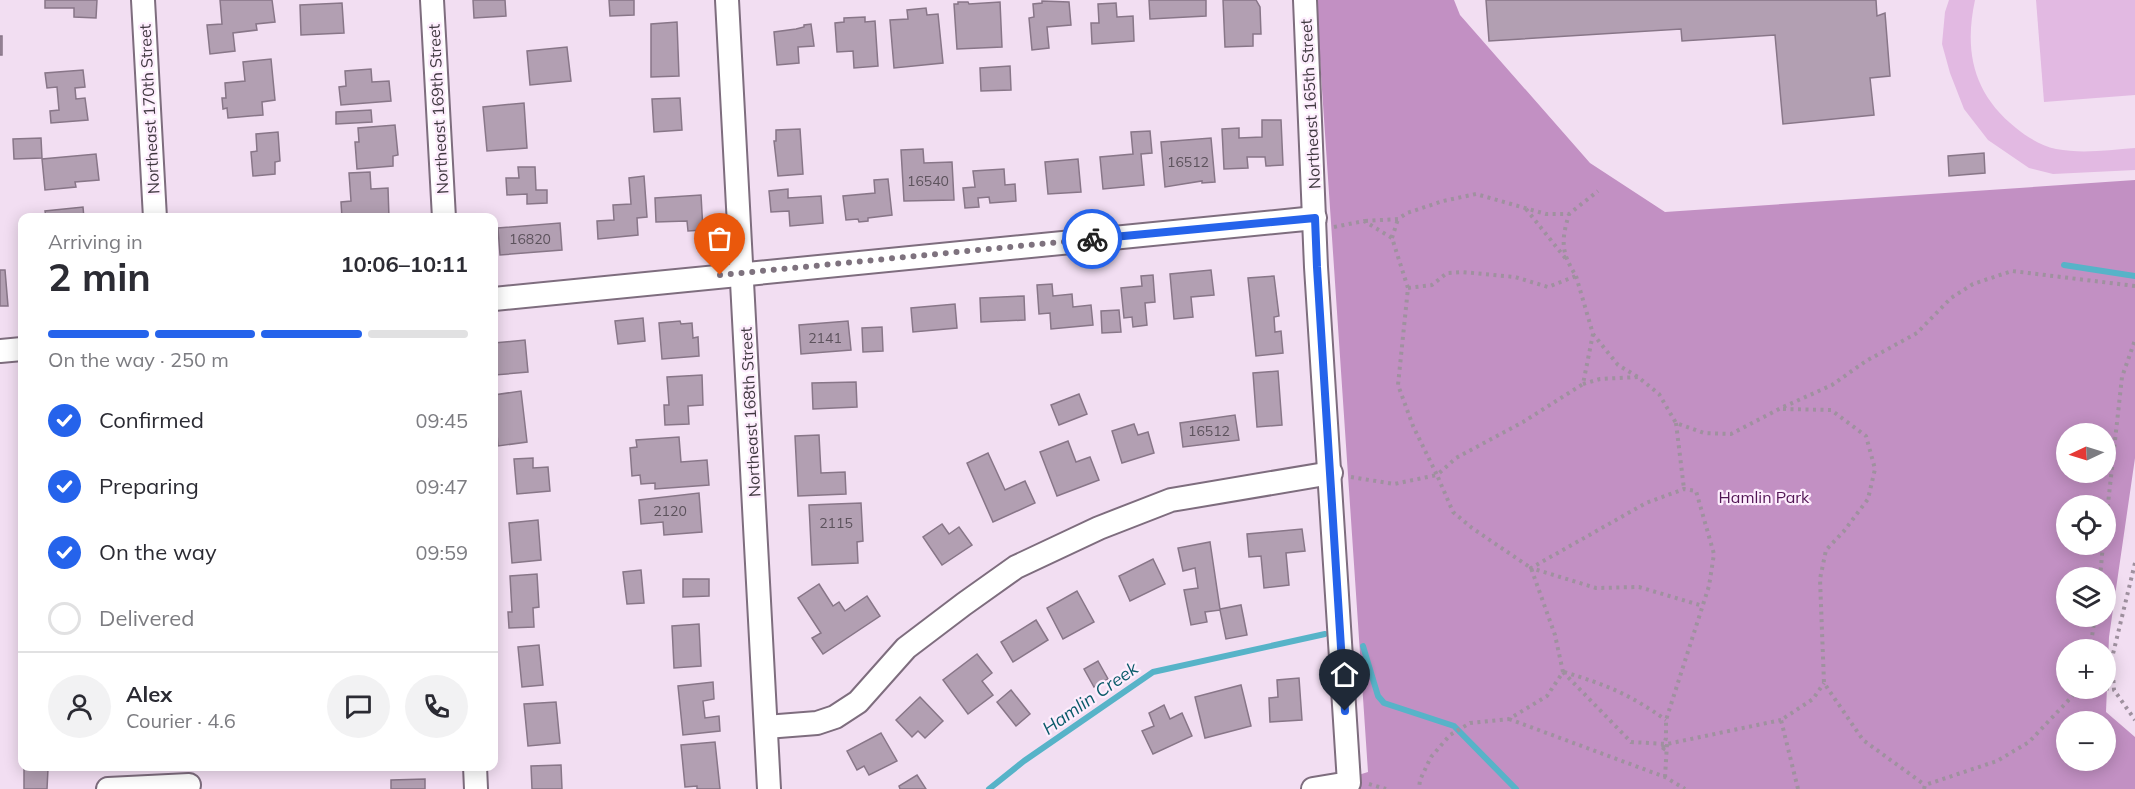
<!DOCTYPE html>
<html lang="en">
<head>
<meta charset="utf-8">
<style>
	:root { --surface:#fff; --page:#f2f2f3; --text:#2b2b33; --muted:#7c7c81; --line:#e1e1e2; --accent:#2563eb }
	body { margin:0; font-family:Mulish,sans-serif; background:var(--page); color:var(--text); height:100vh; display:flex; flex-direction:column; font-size:22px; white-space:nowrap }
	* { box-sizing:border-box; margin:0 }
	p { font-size:20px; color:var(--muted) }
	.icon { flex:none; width:33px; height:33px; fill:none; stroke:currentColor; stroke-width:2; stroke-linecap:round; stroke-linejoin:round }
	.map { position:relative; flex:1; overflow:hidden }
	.details { position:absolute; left:18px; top:213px; width:480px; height:558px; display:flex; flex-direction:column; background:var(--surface); border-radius:12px; box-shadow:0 3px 15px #0003 }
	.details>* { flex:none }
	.needle { width:39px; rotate:266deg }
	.controls { position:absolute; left:2056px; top:423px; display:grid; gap:12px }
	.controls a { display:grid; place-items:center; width:60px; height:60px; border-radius:50%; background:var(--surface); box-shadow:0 3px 15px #0003; font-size:30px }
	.pin { position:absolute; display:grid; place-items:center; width:51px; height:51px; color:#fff; margin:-62px -26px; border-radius:50% 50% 50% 0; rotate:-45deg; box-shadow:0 0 6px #0007 }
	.pin .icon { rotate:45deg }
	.courier { position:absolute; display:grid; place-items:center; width:60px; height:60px; margin:-30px; border:4px solid #2563eb; border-radius:50%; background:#fff; color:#222; box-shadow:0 2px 8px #0007 }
	.head em { font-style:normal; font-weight:700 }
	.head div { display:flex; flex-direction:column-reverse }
	.head { display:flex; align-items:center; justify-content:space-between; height:102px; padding:0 30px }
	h1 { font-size:39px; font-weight:700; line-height:45px }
	.bar { display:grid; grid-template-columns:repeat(4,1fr); gap:9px 6px; align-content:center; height:72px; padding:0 30px }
	.bar i { height:8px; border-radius:4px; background:var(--line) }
	.bar .on { background:var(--accent) }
	.bar p { grid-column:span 4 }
	.line { display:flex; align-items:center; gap:15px; padding:0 30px; border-top:2px solid var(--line) }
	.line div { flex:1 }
	.round { display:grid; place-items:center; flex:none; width:63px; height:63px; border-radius:32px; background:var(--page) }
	ol { padding:0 30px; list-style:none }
	li { display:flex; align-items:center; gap:18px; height:66px }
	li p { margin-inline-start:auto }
	li .icon { padding:6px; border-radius:50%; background:var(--accent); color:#fff; stroke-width:4 }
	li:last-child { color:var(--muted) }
	li i { width:33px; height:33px; border:3px solid var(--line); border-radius:50% }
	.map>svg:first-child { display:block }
	.green { fill:#e2b9e2 }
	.forest { fill:#c290c3; fill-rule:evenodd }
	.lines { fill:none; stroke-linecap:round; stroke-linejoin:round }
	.stream { stroke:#57b3c8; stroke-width:6 }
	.building { fill:#b29fb2; stroke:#887688; stroke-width:1.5 }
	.minor-casing { stroke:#7e6d7e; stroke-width:26 }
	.path { stroke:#9f919f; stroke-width:4; stroke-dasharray:3 4.5; stroke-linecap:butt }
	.minor { stroke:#fff; stroke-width:22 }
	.done { stroke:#7e727e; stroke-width:6; stroke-dasharray:0 10.8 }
	.route { stroke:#2563eb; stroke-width:8 }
	.labels { text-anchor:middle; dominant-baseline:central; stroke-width:4.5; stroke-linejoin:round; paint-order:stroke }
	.number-label { font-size:14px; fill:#5c525c }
	.street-label { font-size:16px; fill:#403840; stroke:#fdedfd }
	.park-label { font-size:16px; fill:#511454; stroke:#fdedfd }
	.water-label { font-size:18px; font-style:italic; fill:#095a69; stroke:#fdedfd }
</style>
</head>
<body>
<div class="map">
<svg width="2135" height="789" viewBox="0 0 2135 789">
	<rect width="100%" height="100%" fill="#f2def2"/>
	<!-- green -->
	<g class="green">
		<path d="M1949,0H1975C1964,51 1973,94 2016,128C2027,137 2042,146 2056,149C2082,154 2109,150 2135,148V170L2053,174L2029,168L1988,140L1964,109L1950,73L1942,44L1945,12Z"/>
		<polygon points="2036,0 2135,0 2135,95 2044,102"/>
	</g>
	<!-- forest -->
	<path class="forest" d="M1316,0H1454L1460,15L1590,163L1665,212L2135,180V458L2109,637L2106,712L2135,737V789H1313L1368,772ZM2067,434H2106V472H2067ZM2067,506H2106V544H2067ZM2067,578H2106V616H2067ZM2067,650H2106V688H2067ZM2067,722H2106V760H2067Z"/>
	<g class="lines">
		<!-- stream -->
		<g class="stream">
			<polyline points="2064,265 2135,276"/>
			<polyline points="1363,646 1378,696 1384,703 1454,726 1516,789"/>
			<polyline points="989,789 1024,761 1153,672 1325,634"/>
		</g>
	</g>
	<!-- building -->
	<g class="building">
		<polygon points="45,0 97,0 96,18 74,17 74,8 45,8"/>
		<polygon points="220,0 272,0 275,22 256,24 257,30 233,33 235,51 210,54 207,25 222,24"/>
		<polygon points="473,0 505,0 506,16 474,18"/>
		<polygon points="609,0 634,0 634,15 610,16"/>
		<polygon points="1149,0 1206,0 1206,16 1150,19"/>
		<polygon points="1223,0 1256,0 1260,7 1261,34 1253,34 1253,46 1225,47"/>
		<polygon points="1486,0 1876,0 1877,16 1885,13 1890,76 1870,78 1874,115 1783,124 1775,35 1682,41 1681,29 1489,41"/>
		<polygon points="1042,1 1069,2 1071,25 1047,27 1049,48 1032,50 1029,18 1034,17 1033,4 1042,3"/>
		<polygon points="958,2 968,2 969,4 1000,2 1002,47 957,49 954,4 958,4"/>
		<polygon points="342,3 344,33 301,35 300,5"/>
		<polygon points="1116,3 1117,17 1133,16 1134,41 1092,44 1091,23 1099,23 1098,4"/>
		<polygon points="926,8 927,15 938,14 943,63 894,68 890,20 908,19 907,10"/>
		<polygon points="865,17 865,22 875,21 878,66 854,68 853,51 837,52 835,23 844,22 844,18"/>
		<polygon points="677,22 679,76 651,77 651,24"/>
		<polygon points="811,24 814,46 798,47 799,63 777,65 774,32 796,29 804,27 804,25"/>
		<rect x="0" y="36" width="2" height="19"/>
		<polygon points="567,47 571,81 530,85 527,51"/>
		<polygon points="271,59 275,100 262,102 263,115 228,118 227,108 223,109 222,98 226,98 225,83 245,81 243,62"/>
		<polygon points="1010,66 1011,90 981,91 980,68"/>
		<polygon points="371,69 372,82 389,81 391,101 341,105 339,87 346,86 345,71"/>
		<polygon points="83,70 85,87 75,88 76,99 85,98 88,120 51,123 50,111 59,110 57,87 47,88 45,73"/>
		<polygon points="680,98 682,130 654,132 652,99"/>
		<polygon points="524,103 527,148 487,151 483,107"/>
		<polygon points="371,110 372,122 336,124 336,112"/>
		<polygon points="1262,120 1281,120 1283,165 1266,166 1265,157 1247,157 1248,168 1224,169 1222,129 1239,128 1239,138 1262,137"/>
		<polygon points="395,125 398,155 393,156 393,166 357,169 355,142 359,142 358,128"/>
		<polygon points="800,129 803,174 778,176 774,141 776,141 776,130"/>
		<polygon points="1150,131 1152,153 1141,154 1144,185 1103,189 1100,157 1133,154 1131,132"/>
		<polygon points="278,132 280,161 275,162 275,174 253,176 251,152 257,151 256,134"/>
		<polygon points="41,138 42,158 14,159 13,139"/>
		<polygon points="1211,138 1215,182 1202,183 1202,181 1165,187 1161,142"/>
		<polygon points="923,149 924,163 952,162 954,200 904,201 901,150"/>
		<polygon points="1984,153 1985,173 1949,176 1948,156"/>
		<polygon points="96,154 99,180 75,182 76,187 45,190 42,159"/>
		<polygon points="1078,159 1081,192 1048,194 1045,162"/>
		<polygon points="518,167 535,167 536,190 547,190 547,203 527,204 527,194 507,195 506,178 519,178"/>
		<polygon points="1004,169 1005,185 1015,184 1016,201 990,203 989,197 978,198 979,207 965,208 963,188 975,187 973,171"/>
		<polygon points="370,172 371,189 388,188 389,218 342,218 341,202 351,201 349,173"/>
		<polygon points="644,176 647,217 637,218 638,235 598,239 597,221 614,220 613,205 631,204 629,178"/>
		<polygon points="888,179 892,215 868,218 868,221 859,222 858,219 846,220 843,196 875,193 874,180"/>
		<polygon points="788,189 788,198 821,196 823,223 790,226 789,211 771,212 769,191"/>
		<polygon points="701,195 703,230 688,231 687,221 656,222 655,198"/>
		<polygon points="83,207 84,218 46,218 45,211"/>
		<polygon points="560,223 562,250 500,255 498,228"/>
		<polygon points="0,270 5,270 8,306 0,306"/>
		<polygon points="1211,270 1214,295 1191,297 1193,317 1174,319 1170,274"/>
		<polygon points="1153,275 1155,302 1145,303 1147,325 1133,327 1132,317 1124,318 1121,288 1142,286 1141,276"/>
		<polygon points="1274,276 1279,316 1274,317 1275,332 1281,331 1283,353 1256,356 1248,278"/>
		<polygon points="1052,284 1053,296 1072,294 1073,307 1091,305 1093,325 1051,329 1050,313 1039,314 1037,285"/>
		<polygon points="1024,296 1025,320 981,322 980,298"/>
		<polygon points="955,304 957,328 913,332 911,308"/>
		<polygon points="1119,310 1121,332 1102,333 1101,311"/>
		<polygon points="643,318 645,341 618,344 615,321"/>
		<polygon points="680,321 681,324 692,323 693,338 698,337 699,356 662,359 659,323"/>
		<polygon points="848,321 851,350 801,354 799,325"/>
		<polygon points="882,327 883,351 863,352 862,328"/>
		<polygon points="525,340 528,372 495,375 494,343"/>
		<polygon points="1278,371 1282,425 1257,427 1253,373"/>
		<polygon points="702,375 703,405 688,406 689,424 665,425 664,405 669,405 667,377"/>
		<polygon points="856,382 857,407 813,409 812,383"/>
		<polygon points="521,391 527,442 498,446 494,395"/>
		<polygon points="1079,394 1087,414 1059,425 1051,405"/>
		<polygon points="1235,415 1239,440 1183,447 1180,423"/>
		<polygon points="1134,424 1138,435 1148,432 1154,453 1122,463 1112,431"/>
		<polygon points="819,435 821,473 845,472 846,494 798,496 795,436"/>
		<polygon points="679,437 681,462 707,460 709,485 655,489 655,483 641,484 640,475 632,476 630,448 637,447 636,440"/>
		<polygon points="1068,441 1076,462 1090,457 1099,480 1057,496 1040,452"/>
		<polygon points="988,453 1005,490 1025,481 1035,503 993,522 967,463"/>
		<polygon points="533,458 533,468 548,467 550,491 517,494 514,459"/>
		<polygon points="699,493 702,532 664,535 663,522 641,524 639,500"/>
		<polygon points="861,503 863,541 857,542 858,563 812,565 809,505"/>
		<polygon points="538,520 541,560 512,563 509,523"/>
		<polygon points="942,524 949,534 959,527 972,545 942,565 923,537"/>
		<polygon points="1302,529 1305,551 1286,553 1289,585 1264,588 1261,556 1249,557 1247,534"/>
		<polygon points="1210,542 1220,609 1241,605 1247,635 1226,639 1220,610 1205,612 1207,622 1191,625 1184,590 1198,588 1195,568 1183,571 1178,548"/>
		<polygon points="1153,559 1165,584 1130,601 1119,576"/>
		<polygon points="641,570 644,603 627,604 623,572"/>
		<polygon points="537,574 539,607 533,608 534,627 509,628 508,612 512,612 510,576"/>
		<polygon points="683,579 709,579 709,596 683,597"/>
		<polygon points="819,584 833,606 839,602 845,611 867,596 880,616 823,654 812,638 821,633 798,598"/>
		<polygon points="1077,591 1094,622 1063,639 1047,608"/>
		<polygon points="1036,620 1048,640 1013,662 1001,642"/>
		<polygon points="699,624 701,666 674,668 672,626"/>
		<polygon points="539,645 543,685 522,687 518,647"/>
		<polygon points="977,654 992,673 982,681 993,695 968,714 943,680"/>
		<polygon points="1098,661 1108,679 1094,687 1084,669"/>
		<polygon points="1299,678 1302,720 1270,722 1269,698 1278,697 1277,680"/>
		<polygon points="713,682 714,699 703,701 705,718 719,716 720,731 683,735 678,686"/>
		<polygon points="1241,685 1251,726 1205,738 1195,697"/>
		<polygon points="1011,690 1030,714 1016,726 997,702"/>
		<polygon points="920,697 943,721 925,738 918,731 912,737 896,720"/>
		<polygon points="556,702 560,743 528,746 524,704"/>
		<polygon points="1164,705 1170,719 1182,713 1192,736 1153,754 1142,731 1154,726 1149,713"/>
		<polygon points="881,733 897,761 869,775 864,766 857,770 847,751"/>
		<polygon points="715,742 720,789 697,789 697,786 685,787 681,745"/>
		<polygon points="561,765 562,789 532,789 531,766"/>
		<polygon points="24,766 55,766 55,769 48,769 47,789 24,789"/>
		<polygon points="234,766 265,766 265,767 234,770"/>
		<polygon points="917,775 926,789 900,789 899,786"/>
		<polygon points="425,779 425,789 391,789 391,780"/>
	</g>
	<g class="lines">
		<defs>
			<g id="minor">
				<polyline points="143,0 155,218"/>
				<polyline points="432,0 444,218"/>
				<polyline points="727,0 769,789"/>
				<polyline points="1305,0 1316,267 1349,783 1313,789"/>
				<polyline points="494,299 1315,218"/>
				<polyline points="0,351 22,349"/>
				<polyline points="766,727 817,723 835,717 858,702 906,648 964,604 1016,567 1099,528 1171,500 1331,473"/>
				<polyline points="475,766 476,789"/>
				<polyline points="108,789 189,785"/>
			</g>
		</defs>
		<!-- minor casing -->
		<use href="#minor" class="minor-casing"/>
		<!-- path -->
		<g class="path">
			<polyline points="1526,209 1566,259"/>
			<polyline points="1365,221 1398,219 1407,213 1443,201 1476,194 1546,214 1569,214 1598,191"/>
			<polyline points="1334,227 1364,221 1392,238 1408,288 1398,385 1413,426 1437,475 1456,458 1523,422 1583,384 1593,334"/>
			<polyline points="1392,238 1398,219"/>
			<polyline points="1576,276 1593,334 1618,365 1638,377 1659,394 1676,423 1704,433 1731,434 1781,408 1832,385 1866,361 1917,333 1951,298 1973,284 2012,271 2135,286"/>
			<path d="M1408,288L1432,285L1447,273L1462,272L1515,277L1548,287L1576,276C1561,252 1561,241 1569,214"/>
			<polyline points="1583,384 1600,379 1638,377"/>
			<polyline points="1783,409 1831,410 1866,436 1875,469 1868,499 1844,531 1826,550 1820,579 1824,683 1863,740 1925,785"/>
			<polyline points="1676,423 1684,489"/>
			<polyline points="1351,477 1394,484 1437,475 1453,512 1472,528 1531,568 1555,635 1563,672 1547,696 1509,719 1470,723 1450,735 1431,757 1420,780 1419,789"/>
			<polyline points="2106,522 2122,377 2135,340"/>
			<polyline points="2135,563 2112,658 2114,690 2135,720"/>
			<polyline points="2100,578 2103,544"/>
			<polyline points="2090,650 2095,616"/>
			<polyline points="1563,672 1631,742 1667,744 1781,720"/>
			<path d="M1564,672C1607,685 1629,694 1666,720"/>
			<polyline points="2106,688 2114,690"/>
			<polyline points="1509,719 1665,777 1685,789"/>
			<polyline points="1665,777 1667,744 1662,751 1666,738 1666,720 1709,586 1714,554 1696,491 1684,489 1646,503 1531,568 1596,588 1639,587 1703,606"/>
			<polyline points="1369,784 1386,789"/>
			<polyline points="1798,789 1781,720 1813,699 1824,683"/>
			<polyline points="1924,789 1925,785 1997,761 2029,742 2080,688"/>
		</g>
		<!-- minor -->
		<use href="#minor" class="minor"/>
	</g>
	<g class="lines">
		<!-- done -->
		<polyline class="done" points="720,275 1092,239"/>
		<!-- route -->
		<polyline class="route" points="1092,239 1315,218 1317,267 1345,711"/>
	</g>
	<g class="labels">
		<!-- number labels -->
		<g class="number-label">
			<text x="1188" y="162">16512</text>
			<text x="928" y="181">16540</text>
			<text x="530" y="239">16820</text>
			<text x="825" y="338">2141</text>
			<text x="1209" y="431">16512</text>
			<text x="670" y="511">2120</text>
			<text x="836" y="523">2115</text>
		</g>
		<!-- street labels -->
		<g class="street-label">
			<text transform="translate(1310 104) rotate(-93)">Northeast 165th Street</text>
			<text transform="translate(149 109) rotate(-93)">Northeast 170th Street</text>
			<text transform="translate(438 109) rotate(-93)">Northeast 169th Street</text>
			<text transform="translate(750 412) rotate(-93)">Northeast 168th Street</text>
		</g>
		<!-- park labels -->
		<g class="park-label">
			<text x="1764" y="497">Hamlin Park</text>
		</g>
		<!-- water labels -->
		<g class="water-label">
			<text transform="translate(1090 698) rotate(-35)">Hamlin Creek</text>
		</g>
	</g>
</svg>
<div class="controls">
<a><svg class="needle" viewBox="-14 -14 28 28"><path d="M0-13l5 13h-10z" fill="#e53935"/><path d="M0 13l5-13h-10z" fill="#7c7c81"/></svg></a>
<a><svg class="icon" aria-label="locate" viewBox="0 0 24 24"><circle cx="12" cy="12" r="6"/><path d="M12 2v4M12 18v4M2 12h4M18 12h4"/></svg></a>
<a><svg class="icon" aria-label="layers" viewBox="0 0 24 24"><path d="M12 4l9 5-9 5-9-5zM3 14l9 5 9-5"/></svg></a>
<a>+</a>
<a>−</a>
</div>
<div class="pin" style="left:720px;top:275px;background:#ea580c"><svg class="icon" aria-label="bag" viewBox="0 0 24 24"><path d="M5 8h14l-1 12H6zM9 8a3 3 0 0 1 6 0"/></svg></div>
<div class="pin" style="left:1345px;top:711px;background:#1f2937"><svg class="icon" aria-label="home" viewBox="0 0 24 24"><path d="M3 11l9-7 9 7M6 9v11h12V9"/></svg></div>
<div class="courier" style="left:1092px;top:239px"><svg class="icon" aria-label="bike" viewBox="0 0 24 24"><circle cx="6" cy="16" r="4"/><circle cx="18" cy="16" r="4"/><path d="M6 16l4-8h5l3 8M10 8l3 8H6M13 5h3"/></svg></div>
<section class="details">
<div class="head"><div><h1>2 min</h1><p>Arriving in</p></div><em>10:06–10:11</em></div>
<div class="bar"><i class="on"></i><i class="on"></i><i class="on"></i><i></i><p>On the way · 250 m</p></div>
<ol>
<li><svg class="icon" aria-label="check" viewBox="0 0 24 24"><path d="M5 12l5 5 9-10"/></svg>Confirmed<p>09:45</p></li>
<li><svg class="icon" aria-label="check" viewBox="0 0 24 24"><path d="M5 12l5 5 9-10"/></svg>Preparing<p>09:47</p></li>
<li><svg class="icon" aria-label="check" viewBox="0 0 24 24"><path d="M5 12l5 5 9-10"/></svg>On the way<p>09:59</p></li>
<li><i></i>Delivered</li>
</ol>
<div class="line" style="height:108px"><a class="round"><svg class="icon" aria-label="person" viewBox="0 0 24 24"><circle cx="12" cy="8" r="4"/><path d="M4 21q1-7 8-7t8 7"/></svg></a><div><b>Alex</b><p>Courier · 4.6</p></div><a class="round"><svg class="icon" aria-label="chat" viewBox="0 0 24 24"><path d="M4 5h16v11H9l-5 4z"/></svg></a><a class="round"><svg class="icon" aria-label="phone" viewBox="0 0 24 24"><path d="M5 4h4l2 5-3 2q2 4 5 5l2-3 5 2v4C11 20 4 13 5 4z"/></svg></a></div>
</section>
</div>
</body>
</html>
